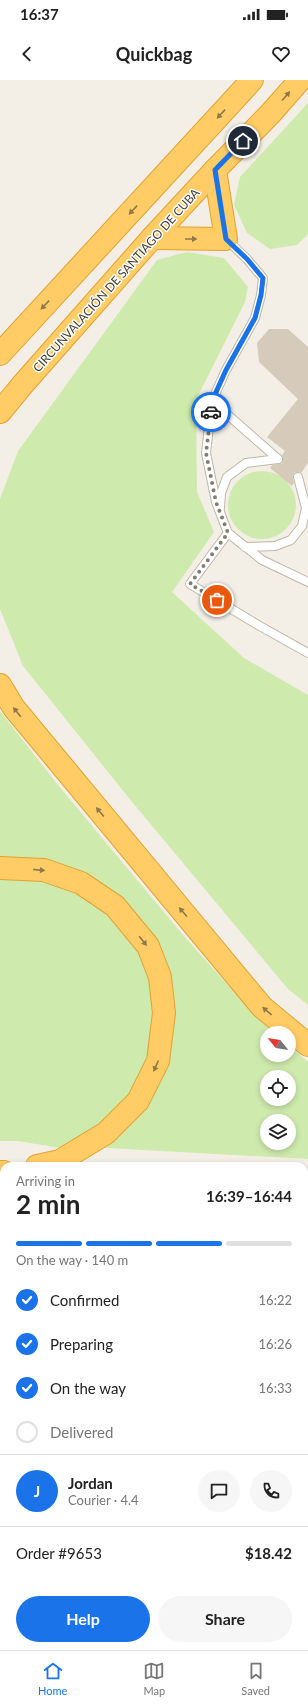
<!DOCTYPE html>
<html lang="en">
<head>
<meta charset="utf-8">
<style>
	:root { --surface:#fff; --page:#f6f6f6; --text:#222; --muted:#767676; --line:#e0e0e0; --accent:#1a73e8 }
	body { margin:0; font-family:Lato,sans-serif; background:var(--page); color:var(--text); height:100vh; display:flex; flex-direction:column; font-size:15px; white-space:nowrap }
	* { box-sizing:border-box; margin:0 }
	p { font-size:13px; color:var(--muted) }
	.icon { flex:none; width:22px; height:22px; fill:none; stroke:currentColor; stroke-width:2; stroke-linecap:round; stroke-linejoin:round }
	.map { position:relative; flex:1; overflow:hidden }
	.side { position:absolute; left:0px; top:1082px; width:308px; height:488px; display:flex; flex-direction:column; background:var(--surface); border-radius:12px 12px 0 0; box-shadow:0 2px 6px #0003 }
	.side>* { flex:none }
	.needle { width:26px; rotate:300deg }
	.controls { position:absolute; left:260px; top:946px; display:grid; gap:8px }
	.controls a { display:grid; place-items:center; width:36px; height:36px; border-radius:50%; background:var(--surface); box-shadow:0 2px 6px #0003; font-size:20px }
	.pin { position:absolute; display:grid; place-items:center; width:34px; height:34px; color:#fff; margin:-17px; border:2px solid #fff; border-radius:50%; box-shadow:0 1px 4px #0007 }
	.courier { position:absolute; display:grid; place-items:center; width:40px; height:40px; margin:-20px; border:3px solid #1a73e8; border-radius:50%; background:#fff; color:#222; box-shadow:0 1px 5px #0007 }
	.overview em { font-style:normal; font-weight:700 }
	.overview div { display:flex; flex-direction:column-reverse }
	.overview { display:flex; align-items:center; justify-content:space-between; height:68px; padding:0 16px }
	h1 { font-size:26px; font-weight:700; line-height:30px }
	.bar { display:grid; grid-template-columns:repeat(4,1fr); gap:6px 4px; align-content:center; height:48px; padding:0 16px }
	.bar i { height:5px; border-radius:3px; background:var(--line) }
	.bar .selected { background:var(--accent) }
	.bar p { grid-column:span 4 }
	.line { display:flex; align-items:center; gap:10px; padding:0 16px; border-top:1px solid var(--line) }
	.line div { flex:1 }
	.round { display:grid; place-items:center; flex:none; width:42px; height:42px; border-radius:21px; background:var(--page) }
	ol { padding:0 16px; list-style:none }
	li { display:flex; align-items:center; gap:12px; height:44px }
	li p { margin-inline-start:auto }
	li .icon { padding:4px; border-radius:50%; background:var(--accent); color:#fff; stroke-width:4 }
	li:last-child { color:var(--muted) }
	li i { width:22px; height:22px; border:2px solid var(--line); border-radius:50% }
	.button { display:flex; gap:8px; margin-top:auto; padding:8px 16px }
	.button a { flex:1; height:46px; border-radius:24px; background:var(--accent); color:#fff; font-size:16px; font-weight:700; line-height:46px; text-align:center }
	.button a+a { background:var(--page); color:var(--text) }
	.status { display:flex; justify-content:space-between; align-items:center; height:28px; padding:0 20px; background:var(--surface); direction:ltr }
	.status svg { height:11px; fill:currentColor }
	header { display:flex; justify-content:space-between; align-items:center; height:52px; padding:0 16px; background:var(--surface); font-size:18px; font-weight:700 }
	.menu { display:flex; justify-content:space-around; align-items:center; height:56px; border-top:1px solid var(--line); background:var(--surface); font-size:11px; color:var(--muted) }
	.menu a { display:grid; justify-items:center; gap:2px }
	.menu .selected { color:var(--accent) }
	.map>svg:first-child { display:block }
	.green { fill:#ceeaac; fill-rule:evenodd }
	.building { fill:#d6cbbb }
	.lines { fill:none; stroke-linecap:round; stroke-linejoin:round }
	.lane-casing { stroke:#bfb7a8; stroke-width:10 }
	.highway-casing { stroke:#e3a230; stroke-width:24 }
	.lane { stroke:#fff; stroke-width:8 }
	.highway { stroke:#ffcc65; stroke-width:22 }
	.oneway { fill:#907848 }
	.done { stroke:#837d73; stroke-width:4; stroke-dasharray:0 7.2 }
	.route { stroke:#1a73e8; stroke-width:5 }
	.labels { text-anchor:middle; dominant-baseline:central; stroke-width:3; stroke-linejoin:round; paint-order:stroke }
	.street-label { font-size:12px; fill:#464035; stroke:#fff }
</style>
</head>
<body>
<div class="status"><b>16:37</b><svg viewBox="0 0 49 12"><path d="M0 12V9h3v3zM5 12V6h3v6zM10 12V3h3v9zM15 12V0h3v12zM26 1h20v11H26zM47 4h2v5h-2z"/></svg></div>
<header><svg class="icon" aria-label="back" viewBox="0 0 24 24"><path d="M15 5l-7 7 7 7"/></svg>Quickbag<svg class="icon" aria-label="heart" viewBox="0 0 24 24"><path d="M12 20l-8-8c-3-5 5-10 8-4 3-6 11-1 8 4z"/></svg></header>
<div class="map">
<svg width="308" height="1570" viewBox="0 0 308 1570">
	<rect width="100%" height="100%" fill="#f4efe6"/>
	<!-- green -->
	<g class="green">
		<polygon points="308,23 308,154 297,165 270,169 247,153 234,125 240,97"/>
		<polygon points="187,172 224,178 248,207 245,222 196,320 197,412 214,452 172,512 244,578 308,615 308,925 288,909 133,723 23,586 0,529 0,419 18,371 157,180"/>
		<circle cx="262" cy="425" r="34"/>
		<path d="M0,631L58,705L183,855L258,939L274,953H267V975H289V965L308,982V1079L89,1067L60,1068L18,1061H0ZM267,997H289V1019H267ZM267,1041H289V1063H267Z"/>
		<polygon points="0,1165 4,1165 4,1495 0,1500"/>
		<polygon points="304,1174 308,1175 308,1229 304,1231"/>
	</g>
	<!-- building -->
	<polygon class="building" points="269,249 288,249 308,267 308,383 301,393 297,392 294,393 293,398 294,403 292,406 270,388 272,385 282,383 283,379 282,375 285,371 267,357 298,319 259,282 257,263"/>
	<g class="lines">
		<defs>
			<g id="lane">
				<polyline points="226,159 247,179 263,198 261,215 255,238 226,290 212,321 206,373 216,422 228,453 262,480 308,502"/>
				<polyline points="212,321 278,379"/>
				<polyline points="220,428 221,413 227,397 246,383 278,379"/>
				<polyline points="228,453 190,504 258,545 308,573"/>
				<polyline points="245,467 275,466 291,460 302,446 306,428 298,397"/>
				<polyline points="178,1566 179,1570"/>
			</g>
			<g id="highway">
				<polyline points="152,158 226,159 215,90"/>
				<polyline points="0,274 252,0"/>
				<polyline points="0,332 24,303 152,158 215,90 271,33 300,0"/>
				<polyline points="0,605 14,628 262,927 308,965"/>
				<polyline points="0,788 44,790 81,803 115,826 148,866 160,897 164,933 158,981 138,1021 106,1053 60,1081 37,1086"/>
				<polyline points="0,1092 4,1092"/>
				<polyline points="304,1107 308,1107"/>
				<polyline points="0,1134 4,1134"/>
				<polyline points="304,1143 308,1144"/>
				<polyline points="304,1255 308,1253"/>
				<polyline points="0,1404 4,1404"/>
				<polyline points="0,1531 4,1527"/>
			</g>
		</defs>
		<!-- lane casing -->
		<use href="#lane" class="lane-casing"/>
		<!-- highway casing -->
		<use href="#highway" class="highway-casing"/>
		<!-- lane -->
		<use href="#lane" class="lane"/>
		<!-- highway -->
		<use href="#highway" class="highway"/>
	</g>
	<!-- one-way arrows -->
	<defs><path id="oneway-solid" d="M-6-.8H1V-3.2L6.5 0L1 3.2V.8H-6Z"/></defs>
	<g class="oneway">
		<use href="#oneway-solid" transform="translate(286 16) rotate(-49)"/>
		<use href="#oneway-solid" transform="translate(221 34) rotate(133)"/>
		<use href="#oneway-solid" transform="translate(133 130) rotate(133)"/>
		<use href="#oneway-solid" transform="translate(191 159)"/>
		<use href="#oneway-solid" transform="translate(45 225) rotate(133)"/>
		<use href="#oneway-solid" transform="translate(17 632) rotate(-128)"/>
		<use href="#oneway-solid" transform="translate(100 732) rotate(-130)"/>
		<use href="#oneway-solid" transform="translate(39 790) rotate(5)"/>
		<use href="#oneway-solid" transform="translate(183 832) rotate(-130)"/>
		<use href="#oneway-solid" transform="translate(143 861) rotate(51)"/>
		<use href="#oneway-solid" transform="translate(267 931) rotate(-140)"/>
		<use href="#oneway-solid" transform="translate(156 986) rotate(114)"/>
	</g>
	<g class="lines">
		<!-- done -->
		<polyline class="done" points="211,332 206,373 216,422 228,453 190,504 217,520"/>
		<!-- route -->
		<polyline class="route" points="211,332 212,321 226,290 255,238 261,215 263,198 247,179 226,159 215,90 243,61"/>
	</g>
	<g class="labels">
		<!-- street labels -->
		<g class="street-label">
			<text transform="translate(116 200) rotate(-48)">CIRCUNVALACIÓN DE SANTIAGO DE CUBA</text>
		</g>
	</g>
</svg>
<div class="controls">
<a><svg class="needle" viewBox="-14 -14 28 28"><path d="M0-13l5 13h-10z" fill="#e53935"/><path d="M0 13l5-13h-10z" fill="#767676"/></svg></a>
<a><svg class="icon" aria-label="locate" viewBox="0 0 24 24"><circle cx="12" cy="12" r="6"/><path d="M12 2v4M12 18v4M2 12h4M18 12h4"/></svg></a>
<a><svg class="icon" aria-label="layers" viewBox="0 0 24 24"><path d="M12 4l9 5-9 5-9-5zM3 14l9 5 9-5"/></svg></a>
</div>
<div class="pin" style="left:217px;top:520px;background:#ea580c"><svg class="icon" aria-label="bag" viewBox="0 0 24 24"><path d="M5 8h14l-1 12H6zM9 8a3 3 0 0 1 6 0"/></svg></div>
<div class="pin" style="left:243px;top:61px;background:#1f2937"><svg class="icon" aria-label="home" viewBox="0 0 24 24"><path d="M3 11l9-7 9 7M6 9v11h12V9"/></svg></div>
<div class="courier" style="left:211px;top:332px"><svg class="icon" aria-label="car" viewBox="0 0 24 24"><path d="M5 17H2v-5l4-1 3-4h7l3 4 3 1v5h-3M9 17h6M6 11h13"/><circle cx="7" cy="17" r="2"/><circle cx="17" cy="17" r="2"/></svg></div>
<section class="side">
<div class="overview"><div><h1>2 min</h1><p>Arriving in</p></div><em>16:39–16:44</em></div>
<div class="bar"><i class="selected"></i><i class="selected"></i><i class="selected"></i><i></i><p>On the way · 140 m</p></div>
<ol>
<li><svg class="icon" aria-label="check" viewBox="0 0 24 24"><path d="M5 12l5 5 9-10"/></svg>Confirmed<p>16:22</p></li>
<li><svg class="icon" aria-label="check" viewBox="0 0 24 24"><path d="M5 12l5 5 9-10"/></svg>Preparing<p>16:26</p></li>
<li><svg class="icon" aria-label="check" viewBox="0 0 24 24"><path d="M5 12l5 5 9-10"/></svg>On the way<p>16:33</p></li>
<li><i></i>Delivered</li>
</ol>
<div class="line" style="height:72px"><b class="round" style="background:var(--accent);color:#fff">J</b><div><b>Jordan</b><p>Courier · 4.4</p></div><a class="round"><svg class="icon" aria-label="chat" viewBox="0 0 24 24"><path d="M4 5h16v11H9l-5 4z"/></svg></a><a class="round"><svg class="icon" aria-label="phone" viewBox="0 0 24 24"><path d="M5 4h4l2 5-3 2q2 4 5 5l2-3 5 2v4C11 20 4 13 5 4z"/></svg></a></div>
<div class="line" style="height:52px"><div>Order #9653</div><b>$18.42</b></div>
<div class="button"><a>Help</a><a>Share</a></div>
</section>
</div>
<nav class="menu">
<a class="selected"><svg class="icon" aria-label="home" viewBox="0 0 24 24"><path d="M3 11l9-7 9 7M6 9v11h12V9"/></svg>Home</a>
<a><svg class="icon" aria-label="map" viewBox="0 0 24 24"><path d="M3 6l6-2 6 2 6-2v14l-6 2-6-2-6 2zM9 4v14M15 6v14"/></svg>Map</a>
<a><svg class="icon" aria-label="saved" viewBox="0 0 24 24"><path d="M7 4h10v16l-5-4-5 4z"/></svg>Saved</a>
</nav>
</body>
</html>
